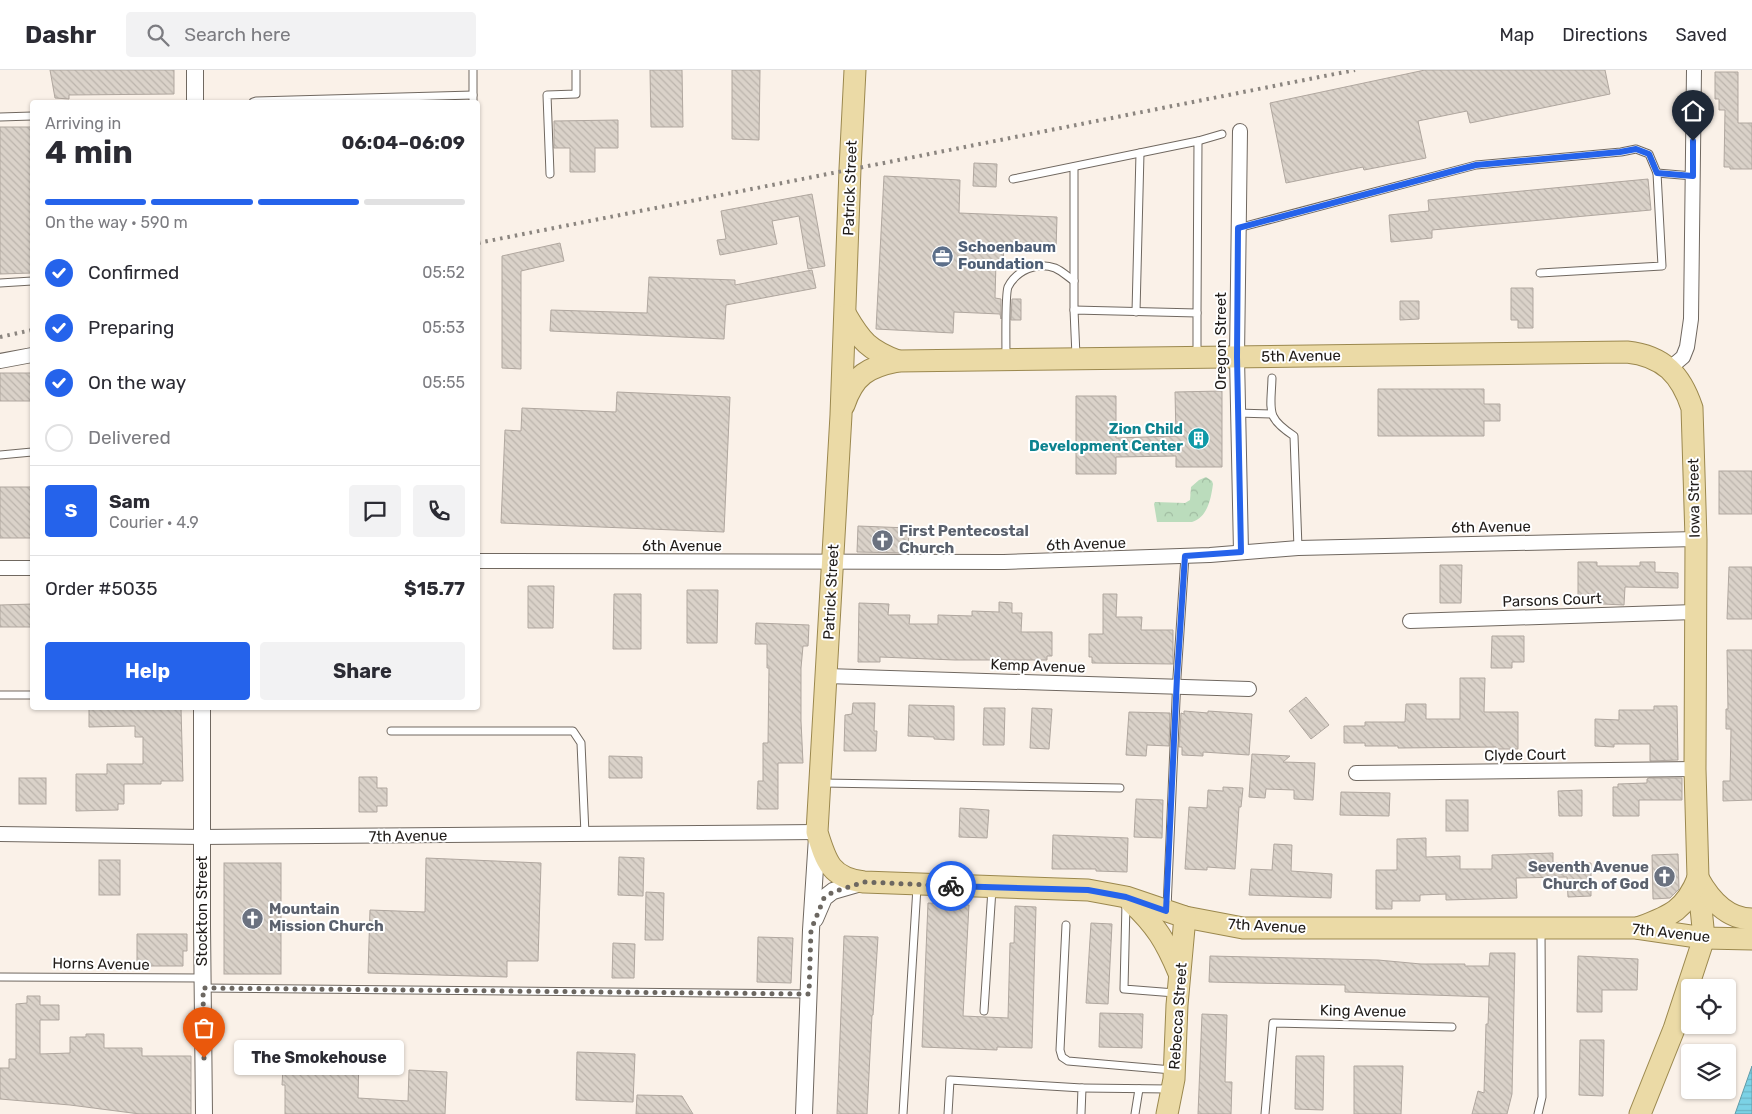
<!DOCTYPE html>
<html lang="en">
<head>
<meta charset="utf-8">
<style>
	:root { --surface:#fff; --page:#f2f2f3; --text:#2b2b33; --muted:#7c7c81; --line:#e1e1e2; --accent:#2563eb }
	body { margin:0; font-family:Rubik,sans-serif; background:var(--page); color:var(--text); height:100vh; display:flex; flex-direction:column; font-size:19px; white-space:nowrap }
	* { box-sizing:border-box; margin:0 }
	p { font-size:16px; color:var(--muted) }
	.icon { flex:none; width:28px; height:28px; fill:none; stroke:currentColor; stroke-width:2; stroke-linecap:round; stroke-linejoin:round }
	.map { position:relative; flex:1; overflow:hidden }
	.side { position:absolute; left:30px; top:30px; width:450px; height:610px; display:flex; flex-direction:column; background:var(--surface); border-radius:5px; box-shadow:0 1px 4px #0004 }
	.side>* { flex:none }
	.buttons { position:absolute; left:1681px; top:909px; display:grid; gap:10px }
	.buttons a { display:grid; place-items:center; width:55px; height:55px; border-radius:5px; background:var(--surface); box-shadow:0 1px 4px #0004; font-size:25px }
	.pin { position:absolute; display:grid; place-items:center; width:42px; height:42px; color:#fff; margin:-51px -21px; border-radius:50% 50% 50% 0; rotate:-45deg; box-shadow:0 0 5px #0007 }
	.pin .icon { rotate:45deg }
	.courier { position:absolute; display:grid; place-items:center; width:50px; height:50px; margin:-25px; border:4px solid #2563eb; border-radius:50%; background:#fff; color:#222; box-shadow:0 1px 6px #0007 }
	.bubble { position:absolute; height:35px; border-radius:5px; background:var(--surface); box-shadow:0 1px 4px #0004; font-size:16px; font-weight:700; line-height:35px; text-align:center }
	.overview em { font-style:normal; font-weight:700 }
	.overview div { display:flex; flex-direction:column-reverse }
	.overview { display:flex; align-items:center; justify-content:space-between; height:85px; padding:0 15px }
	h1 { font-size:32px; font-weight:700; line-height:38px }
	.bar { display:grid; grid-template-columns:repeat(4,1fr); gap:8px 5px; align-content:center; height:60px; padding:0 15px }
	.bar i { height:6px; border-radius:4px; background:var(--line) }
	.bar .selected { background:var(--accent) }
	.bar p { grid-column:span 4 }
	.line { display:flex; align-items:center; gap:12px; padding:0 15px; border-top:1px solid var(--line) }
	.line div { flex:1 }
	.round { display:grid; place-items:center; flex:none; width:52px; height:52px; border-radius:5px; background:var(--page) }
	ol { padding:0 15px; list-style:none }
	li { display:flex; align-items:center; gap:15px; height:55px }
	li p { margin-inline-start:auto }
	li .icon { padding:5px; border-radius:50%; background:var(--accent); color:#fff; stroke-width:4 }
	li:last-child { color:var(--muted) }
	li i { width:28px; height:28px; border:2px solid var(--line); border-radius:50% }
	.action { display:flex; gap:10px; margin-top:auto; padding:10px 15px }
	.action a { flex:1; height:58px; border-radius:5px; background:var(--accent); color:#fff; font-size:20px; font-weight:700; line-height:58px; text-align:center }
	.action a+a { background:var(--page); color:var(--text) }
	header { display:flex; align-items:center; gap:30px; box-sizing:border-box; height:70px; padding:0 25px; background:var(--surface); border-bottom:1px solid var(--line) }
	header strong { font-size:24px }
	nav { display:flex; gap:28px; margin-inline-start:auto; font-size:18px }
	.search { width:350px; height:45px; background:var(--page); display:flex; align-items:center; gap:12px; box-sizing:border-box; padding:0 18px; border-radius:5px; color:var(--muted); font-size:19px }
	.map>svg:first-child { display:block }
	.forest { fill:url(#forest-crowns) }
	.water { fill:url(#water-rules); stroke:#609ba8 }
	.building { fill:url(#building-back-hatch); stroke:#b0a79f }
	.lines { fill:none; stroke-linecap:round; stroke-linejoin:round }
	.service-casing { stroke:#706860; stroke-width:9 }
	.minor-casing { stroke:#706860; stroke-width:16 }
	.tertiary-casing { stroke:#706860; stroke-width:18 }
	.primary-casing { stroke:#9b884e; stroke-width:23 }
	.service { stroke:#fff; stroke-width:7 }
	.minor { stroke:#fff; stroke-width:14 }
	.tertiary { stroke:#fff; stroke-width:16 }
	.primary { stroke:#ebdaa6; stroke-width:21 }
	.rail { stroke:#8b857f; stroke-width:4; stroke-dasharray:2.5 5; stroke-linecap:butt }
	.done { stroke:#6c6761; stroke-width:5; stroke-dasharray:0 9 }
	.route { stroke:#2563eb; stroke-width:6 }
	.labels { text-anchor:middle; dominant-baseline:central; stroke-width:4; stroke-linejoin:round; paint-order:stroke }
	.street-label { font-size:15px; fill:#201c19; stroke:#fff }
	.service-label { font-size:15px; font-weight:bold; fill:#4e5e75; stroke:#fff; text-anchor:start }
	.culture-label { font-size:15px; font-weight:bold; fill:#0d838f; stroke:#fff; text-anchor:end }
	.worship-label { font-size:15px; font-weight:bold; fill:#5b616d; stroke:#fff; text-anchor:start }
</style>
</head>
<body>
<header>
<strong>Dashr</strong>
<div class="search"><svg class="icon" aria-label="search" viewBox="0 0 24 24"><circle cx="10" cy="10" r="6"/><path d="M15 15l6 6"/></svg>Search here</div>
<nav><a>Map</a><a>Directions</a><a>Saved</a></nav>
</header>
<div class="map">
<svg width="1752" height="1044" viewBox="0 0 1752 1044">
	<defs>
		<pattern id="forest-crowns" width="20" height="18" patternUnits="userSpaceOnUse" patternTransform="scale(1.25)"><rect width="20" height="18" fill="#bbdcbc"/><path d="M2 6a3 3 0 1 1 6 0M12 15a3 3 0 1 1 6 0" fill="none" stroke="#a0bca1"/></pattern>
		<pattern id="water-rules" width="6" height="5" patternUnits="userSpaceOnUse" patternTransform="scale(1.25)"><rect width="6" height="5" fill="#7bd2e6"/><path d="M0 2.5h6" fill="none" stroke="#6ab4c5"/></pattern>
		<pattern id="building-back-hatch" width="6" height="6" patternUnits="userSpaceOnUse" patternTransform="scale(1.25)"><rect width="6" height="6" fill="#dad2c9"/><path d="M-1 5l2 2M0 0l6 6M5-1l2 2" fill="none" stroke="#bbb4ac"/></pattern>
	</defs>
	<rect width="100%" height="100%" fill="#faf1e8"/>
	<!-- forest -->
	<path class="forest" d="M1206,407L1212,411L1213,414C1211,428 1208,447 1192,452H1157L1154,434L1155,432L1185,433L1190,430L1191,417L1199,410Z"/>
	<!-- water -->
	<polygon class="water" points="1752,996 1752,1044 1735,1044"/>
	<!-- building -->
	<g class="building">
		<polygon points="50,0 174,0 174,24 69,25 69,29 55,28"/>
		<polygon points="650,0 682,0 683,57 651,57"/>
		<polygon points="732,0 760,0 759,70 732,69"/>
		<polygon points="1425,0 1605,0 1610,24 1470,53 1467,41 1418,51 1426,88 1364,100 1363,97 1286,113 1270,33"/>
		<polygon points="1715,2 1738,2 1738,53 1752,53 1752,99 1730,99 1730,97 1724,97 1725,40 1719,40 1719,29 1715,29"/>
		<polygon points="618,50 618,78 595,78 595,102 570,102 570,78 554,78 554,51"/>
		<polygon points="0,57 32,57 32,203 0,204"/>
		<polygon points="974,93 997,94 996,117 973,116"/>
		<polygon points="884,106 960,110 959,143 1057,147 1056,179 1004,177 1003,192 996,192 995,228 1001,229 1001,249 1000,244 954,242 953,263 876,259"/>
		<polygon points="1648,109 1651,140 1432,160 1432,168 1391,172 1389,145 1429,141 1428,130"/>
		<polygon points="812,124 825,196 808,199 799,146 772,151 777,174 720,185 717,170 726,169 721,141"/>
		<polygon points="560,173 564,191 521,201 521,299 502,298 502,186"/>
		<polygon points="812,200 816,218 726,235 724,269 550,261 551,240 647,243 649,207 735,210 735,215"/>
		<polygon points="1511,218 1533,218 1533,258 1518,258 1518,250 1511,250"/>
		<polygon points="1012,229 1021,229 1021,250 1011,250"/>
		<polygon points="1400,231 1419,231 1419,249 1400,250"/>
		<rect x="0" y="303" width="32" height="28"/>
		<polygon points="1378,319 1484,319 1484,334 1500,334 1500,351 1484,351 1484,366 1378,366"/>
		<polygon points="1222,321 1222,397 1176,397 1176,386 1116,387 1116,404 1076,404 1076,326 1116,326 1116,368 1176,366 1175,322"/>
		<polygon points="617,322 730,327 724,462 501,453 505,360 521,361 522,338 616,342"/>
		<rect x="1719" y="401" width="33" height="43"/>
		<rect x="0" y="417" width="32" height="51"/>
		<polygon points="858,456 909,458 908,483 857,482"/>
		<polygon points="1578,492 1597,492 1597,496 1640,496 1640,492 1655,492 1655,502 1678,503 1678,518 1625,517 1624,535 1603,534 1603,530 1578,529"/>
		<polygon points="1440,495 1462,495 1461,533 1440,533"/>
		<polygon points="1729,497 1752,497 1752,549 1727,549"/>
		<polygon points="528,516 554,516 553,558 528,558"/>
		<polygon points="687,520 718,520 717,573 687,573"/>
		<polygon points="614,524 641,524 641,579 613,579"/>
		<polygon points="1103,524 1117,524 1116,547 1142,547 1141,560 1173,560 1173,594 1092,593 1092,587 1089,587 1089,564 1103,564"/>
		<polygon points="999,532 1012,533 1012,543 1022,543 1021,562 1052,562 1052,586 1047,586 1047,590 955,590 880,587 880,592 858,592 859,533 889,534 888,545 910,545 909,554 938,554 938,545 972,546 972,541 999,542"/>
		<polygon points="32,534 32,557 0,557 0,535"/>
		<polygon points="756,553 809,555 808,576 803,576 801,598 801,651 803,693 778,693 778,739 757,739 758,711 763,711 763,673 768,673 769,598 767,598 767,574 755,574"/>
		<polygon points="1492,566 1524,566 1524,592 1512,592 1512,598 1491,598"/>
		<polygon points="1727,580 1752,580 1752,730 1723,731 1723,711 1730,711 1731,659 1726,659 1726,639 1728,639"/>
		<polygon points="1460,608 1485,608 1484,642 1518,642 1518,679 1496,679 1496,677 1398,678 1398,676 1365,676 1365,673 1344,673 1344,656 1365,656 1365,652 1405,652 1406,634 1426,634 1426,649 1460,649"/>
		<polygon points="1306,627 1329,655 1311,669 1289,641"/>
		<polygon points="853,633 875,633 874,661 877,661 876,681 844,681 845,645 852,644"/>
		<polygon points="909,635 954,636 954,670 934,669 934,667 908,666"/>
		<polygon points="1654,636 1677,636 1678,690 1650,691 1650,674 1614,674 1614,677 1595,676 1595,649 1619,650 1619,640 1654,640"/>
		<polygon points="89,638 181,638 183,711 161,711 161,714 124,714 124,734 118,734 118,740 76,741 76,704 107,704 107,694 143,694 143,667 135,667 135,656 89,657"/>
		<polygon points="984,638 1005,638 1004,675 983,675"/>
		<polygon points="1032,638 1052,639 1049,679 1030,678"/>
		<polygon points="1184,641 1208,643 1208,641 1252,644 1249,685 1203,682 1203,686 1182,685 1182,677 1179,677 1181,643 1184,644"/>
		<polygon points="1129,642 1170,643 1169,676 1147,675 1146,686 1126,685"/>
		<polygon points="1252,684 1290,686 1283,692 1315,693 1313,730 1294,729 1294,720 1266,719 1265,728 1249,727"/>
		<polygon points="609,686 642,687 642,708 609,708"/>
		<polygon points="359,707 377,707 377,718 387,718 387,736 377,736 377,742 359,742"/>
		<rect x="19" y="708" width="27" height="26"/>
		<polygon points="1682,708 1682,730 1639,730 1639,746 1613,746 1613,717 1618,717 1618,714 1647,713 1647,709 1649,708"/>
		<polygon points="1223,717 1243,718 1241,737 1239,737 1235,799 1207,797 1207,800 1185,799 1189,737 1207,738 1208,720 1223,721"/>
		<polygon points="1582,720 1582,746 1559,746 1558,721"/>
		<polygon points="1341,722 1390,723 1389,746 1340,745"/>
		<polygon points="1136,729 1163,730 1162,768 1134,767"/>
		<rect x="1446" y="730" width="22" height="31"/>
		<polygon points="960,738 989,740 987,768 959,767"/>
		<polygon points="1053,765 1128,768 1127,802 1096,801 1096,799 1052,799"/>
		<polygon points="1426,768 1426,787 1460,786 1460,799 1492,799 1492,785 1553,783 1553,793 1591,793 1591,826 1568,827 1567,807 1516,808 1517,828 1446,830 1446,824 1420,825 1420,831 1392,831 1392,839 1376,839 1376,800 1397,800 1397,769"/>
		<polygon points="1274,774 1292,775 1291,801 1332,804 1331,828 1249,825 1251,799 1272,800"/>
		<polygon points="1678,784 1679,819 1670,828 1653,829 1652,785"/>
		<polygon points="619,787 644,788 643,826 618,825"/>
		<polygon points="426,788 541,793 538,891 507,891 507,907 368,903 370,840 425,842"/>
		<rect x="99" y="790" width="21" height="35"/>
		<rect x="224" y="793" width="57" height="111"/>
		<polygon points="646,822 664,823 663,870 645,870"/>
		<polygon points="928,833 969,835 963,946 1008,948 1010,873 1014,873 1015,836 1036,837 1032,978 997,977 997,980 922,977"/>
		<polygon points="1091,853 1112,854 1108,934 1086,933"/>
		<polygon points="137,864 187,864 187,881 183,881 183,896 137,896"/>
		<polygon points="844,866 878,867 873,945 872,945 867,1044 837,1044"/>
		<polygon points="758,867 793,868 791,913 757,912"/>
		<polygon points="613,873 635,874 634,908 612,908"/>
		<polygon points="1490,883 1515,883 1512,1024 1507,1044 1472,1044 1478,1021 1484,1023 1486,954 1488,954 1489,927 1345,922 1345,915 1209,912 1210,886 1378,890 1421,894 1465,894 1465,896 1489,896"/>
		<polygon points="1578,886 1638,889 1637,920 1602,920 1602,942 1577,942"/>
		<polygon points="27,926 40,926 40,935 59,935 59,950 40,950 40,984 70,983 70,967 86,967 86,964 104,964 104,978 142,978 142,986 191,986 191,1044 140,1044 70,1035 0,1029 0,998 9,998 9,989 16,989 16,934 27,933"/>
		<polygon points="1100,943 1143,944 1142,978 1099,977"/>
		<polygon points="1202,944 1227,945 1225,1012 1232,1012 1231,1044 1198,1044"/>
		<polygon points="1580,970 1604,970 1603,1026 1579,1025"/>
		<polygon points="577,982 635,984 633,1032 576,1030"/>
		<polygon points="340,984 359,984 358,1028 408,1031 409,1000 447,1002 445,1044 285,1044 285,1015 282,1015 283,998 318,997 318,986 340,987"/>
		<polygon points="1296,986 1324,986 1323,1040 1295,1039"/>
		<polygon points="1354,996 1403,996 1401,1044 1354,1044"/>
		<polygon points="637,1025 682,1026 693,1044 636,1044"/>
	</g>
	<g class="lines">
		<defs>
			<g id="service">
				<polyline points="473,0 473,32"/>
				<polyline points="253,32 256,31 473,25"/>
				<polyline points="0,47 32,46"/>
				<polyline points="1198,71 1222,64"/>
				<polyline points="1074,97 1074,240"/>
				<polyline points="1657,103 1693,106"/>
				<polyline points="550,104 547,25 576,24 576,0"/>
				<polyline points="1013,109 1198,71 1197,243"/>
				<polyline points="1238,158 1476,95 1621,82 1636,79 1649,84 1657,103 1662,196 1540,203"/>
				<polyline points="0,213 32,211"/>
				<polyline points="1136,242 1140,83"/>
				<polyline points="1076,286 1074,240 1197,243 1197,286"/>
				<path d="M1006,288C1006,276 1005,225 1008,217C1016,201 1037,191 1055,198C1062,201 1068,207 1074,211"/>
				<path d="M1272,308C1271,341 1265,347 1294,366L1298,478"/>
				<polyline points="1237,343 1271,344"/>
				<polyline points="0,385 32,382"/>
				<polyline points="0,625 32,625"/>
				<polyline points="391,661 573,661 581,673 585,764"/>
				<polyline points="823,713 1120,718"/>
				<polyline points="1126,833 1124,919 1175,923"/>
				<polyline points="1167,838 1177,607 1185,486"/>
				<polyline points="1066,855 1060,980 1062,987 1068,991 1172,1000"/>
				<polyline points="0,907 202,908"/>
				<polyline points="203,918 809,924"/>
				<polyline points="984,941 992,819"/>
				<polyline points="1082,1018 1169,1019"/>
				<polyline points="903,1044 917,817"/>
				<polyline points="948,1044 950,1010 1082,1018 1081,1044"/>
				<polyline points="1135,1044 1139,1019"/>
				<polyline points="1265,1044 1273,953 1452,957"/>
				<polyline points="1538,1044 1542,1027 1541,861"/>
			</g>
			<g id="minor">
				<polyline points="1240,61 1237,287 1241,482"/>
				<polyline points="0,291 32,285"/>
				<polyline points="1670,298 1683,287 1687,277 1691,249 1694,0"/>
				<polyline points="478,491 1004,492 1210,485 1298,478 1696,469"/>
				<polyline points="0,498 32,498"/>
				<polyline points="1410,551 1695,542"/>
				<polyline points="826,606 1249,619"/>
				<polyline points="1356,703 1695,699"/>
				<polyline points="0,764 202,767 817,762"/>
			</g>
			<g id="tertiary">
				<polyline points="195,32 195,0"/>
				<polyline points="202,638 202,856 204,1044"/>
				<polyline points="815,849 824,828 833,821 864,812"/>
				<polyline points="804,1044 811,860 817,767"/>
			</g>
			<g id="primary">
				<path d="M855,0L850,99L841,345L817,762C826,792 831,808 864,812L1088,820L1126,827L1185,847L1243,858H1636L1704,868L1752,869"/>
				<path d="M846,245C861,271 869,280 898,291"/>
				<path d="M844,335C854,305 868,297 898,291L1627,282C1664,286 1681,305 1692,338L1696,469L1695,699L1698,808L1704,868L1674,959L1640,1044"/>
				<path d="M1698,808C1709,828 1727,849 1752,849"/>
				<path d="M1131,832C1156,855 1166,872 1179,903"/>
				<path d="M1638,858C1669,846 1685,841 1698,808"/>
				<polyline points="1167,1044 1174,1009 1177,935 1185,847"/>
			</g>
		</defs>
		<!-- service casing -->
		<use href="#service" class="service-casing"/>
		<!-- minor casing -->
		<use href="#minor" class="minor-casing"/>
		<!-- tertiary casing -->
		<use href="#tertiary" class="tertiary-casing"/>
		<!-- primary casing -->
		<use href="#primary" class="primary-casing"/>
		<!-- service -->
		<use href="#service" class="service"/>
		<!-- minor -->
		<use href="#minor" class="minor"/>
		<!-- tertiary -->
		<use href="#tertiary" class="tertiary"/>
		<!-- primary -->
		<use href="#primary" class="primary"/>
		<!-- rail -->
		<g class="rail">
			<polyline points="478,173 1355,0"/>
			<polyline points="0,267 32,260"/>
		</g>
	</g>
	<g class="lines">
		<!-- done -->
		<polyline class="done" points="204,988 203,918 809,924 811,860 824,828 833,822 864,812 951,816"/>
		<!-- route -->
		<polyline class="route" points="951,816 1088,820 1126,827 1166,841 1177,607 1185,486 1241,482 1237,287 1238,158 1476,95 1620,82 1636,79 1649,84 1657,103 1693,106 1693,71"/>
	</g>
	<!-- icons -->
	<defs>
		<symbol id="office-disc" viewBox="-11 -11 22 22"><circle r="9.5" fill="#5c6f8a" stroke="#fff"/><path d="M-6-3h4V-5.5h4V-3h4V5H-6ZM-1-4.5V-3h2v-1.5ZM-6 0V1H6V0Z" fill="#fff"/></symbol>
		<symbol id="building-disc" viewBox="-11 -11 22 22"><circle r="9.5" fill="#0f9aa8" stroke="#fff"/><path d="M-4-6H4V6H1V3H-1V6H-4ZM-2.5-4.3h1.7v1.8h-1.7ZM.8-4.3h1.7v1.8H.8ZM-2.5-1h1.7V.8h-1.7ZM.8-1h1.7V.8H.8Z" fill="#fff"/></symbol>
		<symbol id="church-disc" viewBox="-11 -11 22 22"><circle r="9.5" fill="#6b7280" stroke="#fff"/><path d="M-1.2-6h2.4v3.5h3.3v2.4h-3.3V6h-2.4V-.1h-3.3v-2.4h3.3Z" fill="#fff"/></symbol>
	</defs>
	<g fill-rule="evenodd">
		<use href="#office-disc" x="930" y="174" width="25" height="25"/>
		<use href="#building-disc" x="1186" y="356" width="25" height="25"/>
		<use href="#church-disc" x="870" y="458" width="25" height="25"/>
		<use href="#church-disc" x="1652" y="794" width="25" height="25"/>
		<use href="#church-disc" x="240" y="836" width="25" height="25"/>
	</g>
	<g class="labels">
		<!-- street labels -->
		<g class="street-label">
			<text transform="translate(850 118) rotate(-88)">Patrick Street</text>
			<text transform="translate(1221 271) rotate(-90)">Oregon Street</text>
			<text transform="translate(1301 286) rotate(-1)">5th Avenue</text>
			<text transform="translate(1694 428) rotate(-91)">Iowa Street</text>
			<text transform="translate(1491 457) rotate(-1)">6th Avenue</text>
			<text transform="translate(1086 474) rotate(-2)">6th Avenue</text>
			<text x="682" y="476">6th Avenue</text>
			<text transform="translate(831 522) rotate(-87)">Patrick Street</text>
			<text transform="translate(1552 530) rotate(-2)">Parsons Court</text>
			<text transform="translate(1038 596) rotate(2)">Kemp Avenue</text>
			<text transform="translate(1525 685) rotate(-1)">Clyde Court</text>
			<text transform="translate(408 766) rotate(-1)">7th Avenue</text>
			<text transform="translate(202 841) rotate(-90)">Stockton Street</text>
			<text transform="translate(1267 856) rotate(3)">7th Avenue</text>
			<text transform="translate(1671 863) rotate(6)">7th Avenue</text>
			<text transform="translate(101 894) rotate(1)">Horns Avenue</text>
			<text transform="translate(1363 941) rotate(1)">King Avenue</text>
			<text transform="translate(1178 946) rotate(-86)">Rebecca Street</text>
		</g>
		<!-- service labels -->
		<g class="service-label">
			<text x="958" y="177">Schoenbaum<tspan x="958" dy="17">Foundation</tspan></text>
		</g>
		<!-- culture labels -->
		<g class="culture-label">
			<text x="1183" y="359">Zion Child<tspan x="1183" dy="17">Development Center</tspan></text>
		</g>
		<!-- worship labels -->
		<g class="worship-label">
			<text x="899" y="461">First Pentecostal<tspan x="899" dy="17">Church</tspan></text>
			<text x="1649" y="797" text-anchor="end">Seventh Avenue<tspan x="1649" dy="17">Church of God</tspan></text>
			<text x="269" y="839">Mountain<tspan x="269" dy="17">Mission Church</tspan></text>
		</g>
	</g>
</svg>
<div class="buttons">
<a><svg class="icon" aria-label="locate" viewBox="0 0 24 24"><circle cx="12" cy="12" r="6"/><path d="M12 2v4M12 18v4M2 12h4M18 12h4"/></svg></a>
<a><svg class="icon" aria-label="layers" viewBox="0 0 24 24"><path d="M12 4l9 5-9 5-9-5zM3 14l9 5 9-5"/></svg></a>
</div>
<div class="pin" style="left:204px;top:988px;background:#ea580c"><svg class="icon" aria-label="bag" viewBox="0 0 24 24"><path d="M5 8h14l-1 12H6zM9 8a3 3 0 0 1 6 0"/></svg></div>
<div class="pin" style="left:1693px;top:71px;background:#1f2937"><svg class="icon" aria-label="home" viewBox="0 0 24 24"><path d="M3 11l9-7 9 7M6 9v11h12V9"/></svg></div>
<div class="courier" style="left:951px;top:816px"><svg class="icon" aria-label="bike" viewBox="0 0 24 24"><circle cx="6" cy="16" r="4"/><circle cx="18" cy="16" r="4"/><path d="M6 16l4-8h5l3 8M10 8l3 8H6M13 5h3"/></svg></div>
<div class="bubble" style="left:234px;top:970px;width:170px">The Smokehouse</div>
<section class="side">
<div class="overview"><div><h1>4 min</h1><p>Arriving in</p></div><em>06:04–06:09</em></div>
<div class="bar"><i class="selected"></i><i class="selected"></i><i class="selected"></i><i></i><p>On the way · 590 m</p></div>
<ol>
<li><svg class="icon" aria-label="check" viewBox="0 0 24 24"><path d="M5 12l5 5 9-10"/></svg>Confirmed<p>05:52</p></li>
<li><svg class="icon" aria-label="check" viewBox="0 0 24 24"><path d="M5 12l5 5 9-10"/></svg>Preparing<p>05:53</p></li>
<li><svg class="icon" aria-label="check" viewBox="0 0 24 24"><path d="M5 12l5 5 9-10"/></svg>On the way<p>05:55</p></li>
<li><i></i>Delivered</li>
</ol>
<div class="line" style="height:90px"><b class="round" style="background:var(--accent);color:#fff">S</b><div><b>Sam</b><p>Courier · 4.9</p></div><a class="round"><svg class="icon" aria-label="chat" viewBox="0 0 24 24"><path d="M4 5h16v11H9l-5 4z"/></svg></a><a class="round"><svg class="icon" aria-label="phone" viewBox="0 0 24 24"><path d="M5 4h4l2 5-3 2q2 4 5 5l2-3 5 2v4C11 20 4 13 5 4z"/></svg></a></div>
<div class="line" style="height:65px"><div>Order #5035</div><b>$15.77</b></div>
<div class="action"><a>Help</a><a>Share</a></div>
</section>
</div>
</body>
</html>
